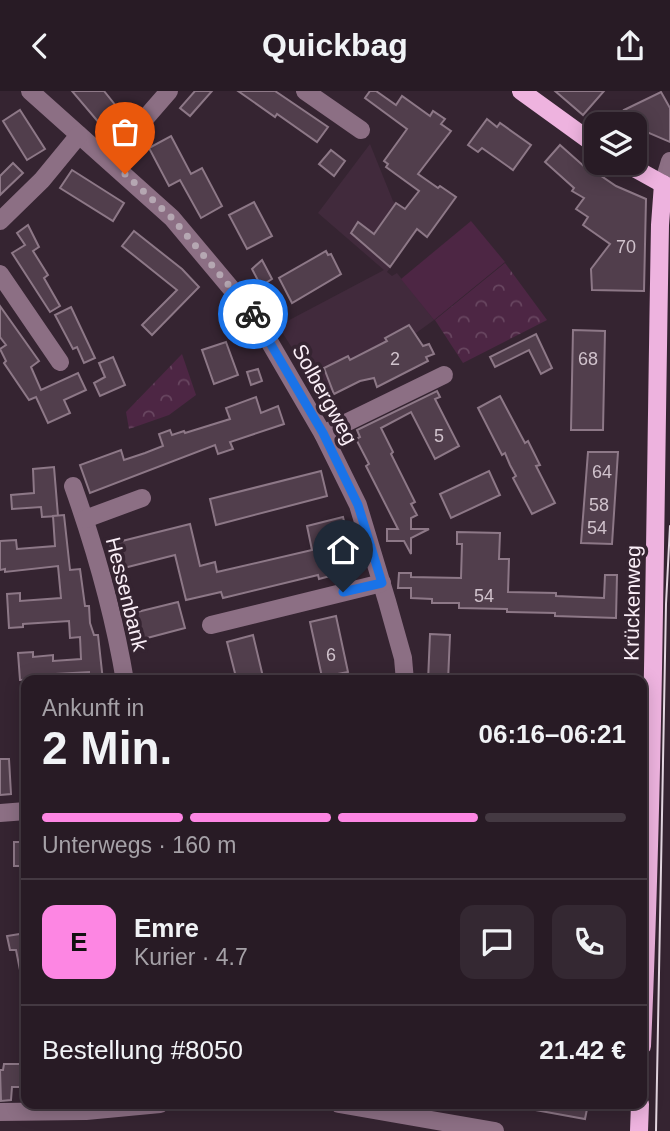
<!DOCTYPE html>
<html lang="de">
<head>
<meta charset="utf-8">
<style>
	:root { --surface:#281b25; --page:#342832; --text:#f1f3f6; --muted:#a5a1a7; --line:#443942; --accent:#fd86e3 }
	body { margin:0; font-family:Helvetica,sans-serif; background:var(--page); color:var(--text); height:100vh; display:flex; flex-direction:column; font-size:26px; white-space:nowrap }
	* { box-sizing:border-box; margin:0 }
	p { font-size:23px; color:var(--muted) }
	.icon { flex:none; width:38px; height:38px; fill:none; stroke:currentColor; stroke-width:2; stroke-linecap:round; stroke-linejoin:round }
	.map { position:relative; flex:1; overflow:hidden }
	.sheet { position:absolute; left:21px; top:584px; width:626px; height:434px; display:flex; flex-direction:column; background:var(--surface); border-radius:14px; box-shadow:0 4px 18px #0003,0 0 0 2px var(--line) }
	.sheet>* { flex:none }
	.tools { position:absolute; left:584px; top:21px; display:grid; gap:14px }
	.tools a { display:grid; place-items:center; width:63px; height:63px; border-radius:14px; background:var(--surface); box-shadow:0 4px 18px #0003,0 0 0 2px var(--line); font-size:35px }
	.pin { position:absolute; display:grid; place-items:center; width:60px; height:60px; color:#fff; margin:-72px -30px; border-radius:50% 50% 50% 0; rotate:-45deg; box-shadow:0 0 7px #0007 }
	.pin .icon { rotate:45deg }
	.courier { position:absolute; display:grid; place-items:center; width:70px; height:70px; margin:-35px; border:5px solid #1a73e8; border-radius:50%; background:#fff; color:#222; box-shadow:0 2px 9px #0007 }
	.head em { font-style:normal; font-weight:700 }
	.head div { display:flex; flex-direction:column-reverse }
	.head { display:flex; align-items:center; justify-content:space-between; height:119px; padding:0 21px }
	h1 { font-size:46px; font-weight:700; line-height:52px }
	.bar { display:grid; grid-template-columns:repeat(4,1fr); gap:10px 7px; align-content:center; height:84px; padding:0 21px }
	.bar i { height:9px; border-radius:5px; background:var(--line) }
	.bar .on { background:var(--accent) }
	.bar p { grid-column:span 4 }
	.line { display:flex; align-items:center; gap:18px; padding:0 21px; border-top:2px solid var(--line) }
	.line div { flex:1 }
	.round { display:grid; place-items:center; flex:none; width:74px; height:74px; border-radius:14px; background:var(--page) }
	header { display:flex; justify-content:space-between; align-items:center; height:91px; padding:0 21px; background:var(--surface); font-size:32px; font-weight:700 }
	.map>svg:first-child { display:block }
	.built { fill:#412a3c }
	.park { fill:url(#park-crowns) }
	.pitch { fill:#4d2644 }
	.building { fill:#513e4c; stroke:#8d7887; stroke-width:2 }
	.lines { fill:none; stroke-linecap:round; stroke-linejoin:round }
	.minor { stroke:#8c6f84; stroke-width:18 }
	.major { stroke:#eeb3df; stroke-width:18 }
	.tram { stroke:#e4d7e1; stroke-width:2 }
	.done { stroke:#b5a7b2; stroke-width:7; stroke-dasharray:0 12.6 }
	.route { stroke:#1a73e8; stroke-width:9 }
	.labels { text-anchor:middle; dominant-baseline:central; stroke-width:7; stroke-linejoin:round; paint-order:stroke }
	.number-label { font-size:18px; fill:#d0c2cc }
	.street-label { font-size:21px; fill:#faeef7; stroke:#352431 }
</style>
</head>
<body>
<header><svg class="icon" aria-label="back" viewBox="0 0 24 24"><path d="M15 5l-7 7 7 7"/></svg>Quickbag<svg class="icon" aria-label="share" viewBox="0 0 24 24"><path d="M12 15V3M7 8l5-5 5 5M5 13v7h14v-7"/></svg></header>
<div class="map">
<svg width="670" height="1040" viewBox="0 0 670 1040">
	<defs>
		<pattern id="park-crowns" width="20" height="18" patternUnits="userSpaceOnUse" patternTransform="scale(1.75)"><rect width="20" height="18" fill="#4d2644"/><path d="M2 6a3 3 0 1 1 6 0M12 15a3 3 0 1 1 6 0" fill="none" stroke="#684660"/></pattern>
	</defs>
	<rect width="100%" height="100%" fill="#352431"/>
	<!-- built -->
	<polygon class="built" points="370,53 393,110 407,120 418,124 440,95 456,106 427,146 417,138 387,181 392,185 397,182 434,229 416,242 428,270 377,296 374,287 360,290 325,308 278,235 384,179 318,122"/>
	<!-- park -->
	<g class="park">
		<polygon points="505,172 547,229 463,272 435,229"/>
		<polygon points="182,263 196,304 169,324 129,338 126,321"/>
	</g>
	<!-- pitch -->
	<polygon class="pitch" points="471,130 505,171 434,229 401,188"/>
	<!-- building -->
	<g class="building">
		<polygon points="72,0 104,0 124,25 106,40"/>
		<polygon points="195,0 212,0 190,25 180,17"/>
		<polygon points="238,0 275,0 328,36 317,51 277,23 275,26"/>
		<polygon points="370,0 376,0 396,14 402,5 430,25 433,20 445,28 441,33 451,40 418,83 438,97 440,95 456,106 427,146 417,138 390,176 351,142 358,131 374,143 396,112 405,118 419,100 386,76 388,73 384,70 407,38 365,7"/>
		<polygon points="555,0 604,0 583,24"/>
		<polygon points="661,1 670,17 670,51 635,36 624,19"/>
		<polygon points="20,19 45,58 27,69 3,30"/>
		<polygon points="487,28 497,36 500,32 531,54 513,79 482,57 478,61 468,54"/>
		<polygon points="171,45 191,83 202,77 222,115 201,127 180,89 169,95 149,57"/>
		<polygon points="560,54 587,78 588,76 616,95 646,108 644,200 592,199 591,178 610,153 583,134 588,126 576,118 584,107 572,100 574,97 545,71"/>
		<polygon points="331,59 345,70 334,85 319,73"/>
		<polygon points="13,72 23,82 0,104 0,85"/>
		<polygon points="72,79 124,112 113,130 60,97"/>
		<polygon points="254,111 272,145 247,158 229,124"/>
		<polygon points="28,134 39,156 33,160 48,184 44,187 60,215 50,221 12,162 25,154 17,142"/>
		<polygon points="134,140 182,178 199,196 152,244 142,234 177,199 122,155"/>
		<polygon points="326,160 328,164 331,163 341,183 292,212 279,187"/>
		<polygon points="262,169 272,188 261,195 252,178"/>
		<polygon points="0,215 39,270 31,276 41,299 78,282 86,299 64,309 70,322 48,332 36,306 29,309 4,272 6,270 0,258 6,254 0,246"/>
		<polygon points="71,216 95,267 84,272 77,256 73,258 55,224"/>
		<polygon points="409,234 423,255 429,253 434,263 426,266 428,270 377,296 374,287 360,290 334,303 324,277 348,265 350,269 387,250 385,247"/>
		<polygon points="573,239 605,240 603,339 571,339"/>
		<polygon points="536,243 552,277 541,283 529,259 495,276 490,266"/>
		<polygon points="226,251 238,284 214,293 202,259"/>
		<polygon points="113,266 125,294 100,305 94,292 105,286 99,272"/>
		<polygon points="258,278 262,290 251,294 247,281"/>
		<polygon points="437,300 440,306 435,308 459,355 435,368 411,321 381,337 393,361 391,363 415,411 411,413 417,424 411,427 411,438 429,438 411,447 411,463 404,450 387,450 387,438 398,438 366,375 369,373 356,348 360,346 357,339"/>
		<polygon points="500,305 525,352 528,350 540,374 536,375 555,412 532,423 513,387 516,385 510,374 505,362 502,364 478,317"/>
		<polygon points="256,306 261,322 278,315 284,333 230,351 233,358 218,363 215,354 90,402 80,374 121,359 124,369 145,362 163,355 159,343 170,339 172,344 184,340 185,342 230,328 226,317"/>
		<polygon points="588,361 618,361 612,453 581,452"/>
		<polygon points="54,376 58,425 42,426 41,416 12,418 11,404 34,402 33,378"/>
		<polygon points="321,380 327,405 216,434 210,408"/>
		<polygon points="489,380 500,404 451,427 440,403"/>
		<polygon points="64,424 70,479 80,478 85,515 89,515 90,532 94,544 98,544 103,590 89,590 89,581 39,584 39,588 20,589 18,562 33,561 33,566 53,564 53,570 81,568 80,546 70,547 69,530 23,533 23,536 9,537 7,503 20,502 20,510 61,507 58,475 5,481 5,478 0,479 0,450 16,449 17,458 55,455 53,425"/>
		<polygon points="343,426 356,478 319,488 318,484 223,507 221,501 186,509 175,464 116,479 110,453 190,433 200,475 215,471 217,481 312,459 307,435"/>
		<polygon points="457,441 500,442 499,468 509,468 508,501 556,502 556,505 604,507 605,484 617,484 616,527 555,525 555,522 507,521 507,518 459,517 459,512 432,512 432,508 411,507 411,497 398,497 399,482 411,482 411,486 461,487 462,453 457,453"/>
		<polygon points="178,511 185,537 132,551 125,524"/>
		<polygon points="336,525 348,581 322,586 310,531"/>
		<polygon points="430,543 450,544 448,590 428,590"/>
		<polygon points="253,544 264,590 237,590 227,551"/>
		<polygon points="0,668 9,668 11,703 0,704"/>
		<rect x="14" y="751" width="12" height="24"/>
		<polygon points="26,842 26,883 21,884 16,859 10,859 7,845"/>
		<polygon points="4,973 26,973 26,996 12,996 11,1009 1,1010 0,979 3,979"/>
		<polygon points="536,1013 588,1013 585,1028 535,1019"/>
	</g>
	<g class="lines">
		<!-- minor -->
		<g class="minor">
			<polyline points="30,0 172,127 255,226 323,343 358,414 387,510 403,567 405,590"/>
			<polyline points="305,0 361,39"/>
			<polyline points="109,69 169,0"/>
			<polyline points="663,93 670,70"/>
			<polyline points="0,130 42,89 79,44"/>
			<polyline points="0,183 60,271"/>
			<polyline points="323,343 444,284"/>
			<path d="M73,395C95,457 114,524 125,590"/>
			<polyline points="85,428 142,407"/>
			<polyline points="211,534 382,492"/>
			<polyline points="0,722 26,720"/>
			<polyline points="339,1013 495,1040"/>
			<polyline points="0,1021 86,1020 160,1013"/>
		</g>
		<!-- major -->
		<g class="major">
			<polyline points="521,0 597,55"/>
			<polyline points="625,72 670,97"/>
			<path d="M642,955C654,682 655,408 660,134L663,93"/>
			<polyline points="639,1040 640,1013"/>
		</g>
		<!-- tram -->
		<polyline class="tram" points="656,1040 666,513 670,435"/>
	</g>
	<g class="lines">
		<!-- done -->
		<polyline class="done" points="125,83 172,127 253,223"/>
		<!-- route -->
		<polyline class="route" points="253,223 323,342 358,414 382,492 343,501"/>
	</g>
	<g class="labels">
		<!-- number labels -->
		<g class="number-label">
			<text x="626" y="156">70</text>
			<text x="395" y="268">2</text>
			<text x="588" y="268">68</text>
			<text x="439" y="345">5</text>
			<text x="602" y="381">64</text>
			<text x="599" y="414">58</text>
			<text x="597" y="437">54</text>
			<text x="484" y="505">54</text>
			<text x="331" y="564">6</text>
		</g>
		<!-- street labels -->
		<g class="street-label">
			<text transform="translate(325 303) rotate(61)">Solbergweg</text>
			<text transform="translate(127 503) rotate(76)">Hessenbank</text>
			<text transform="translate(632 512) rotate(-89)">Krückenweg</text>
		</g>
	</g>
</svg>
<div class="tools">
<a><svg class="icon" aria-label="layers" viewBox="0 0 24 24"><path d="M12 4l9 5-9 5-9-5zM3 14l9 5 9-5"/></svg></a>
</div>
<div class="pin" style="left:125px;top:83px;background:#ea580c"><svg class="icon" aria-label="bag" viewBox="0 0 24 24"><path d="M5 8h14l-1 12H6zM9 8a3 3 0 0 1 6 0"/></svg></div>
<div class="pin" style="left:343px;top:501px;background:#1f2937"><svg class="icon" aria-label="home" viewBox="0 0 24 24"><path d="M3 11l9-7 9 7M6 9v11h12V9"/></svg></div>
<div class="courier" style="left:253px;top:223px"><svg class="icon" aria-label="bike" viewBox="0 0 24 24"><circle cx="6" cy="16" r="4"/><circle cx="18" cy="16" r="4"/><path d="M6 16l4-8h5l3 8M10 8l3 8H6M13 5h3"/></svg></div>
<section class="sheet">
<div class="head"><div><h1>2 Min.</h1><p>Ankunft in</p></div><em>06:16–06:21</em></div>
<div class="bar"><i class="on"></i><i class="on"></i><i class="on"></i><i></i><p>Unterwegs · 160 m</p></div>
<div class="line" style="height:126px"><b class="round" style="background:var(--accent);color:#111">E</b><div><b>Emre</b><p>Kurier · 4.7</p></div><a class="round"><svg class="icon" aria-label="chat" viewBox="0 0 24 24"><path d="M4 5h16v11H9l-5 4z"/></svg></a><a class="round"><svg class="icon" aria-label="phone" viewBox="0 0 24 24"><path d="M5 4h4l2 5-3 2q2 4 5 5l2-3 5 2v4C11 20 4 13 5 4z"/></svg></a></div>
<div class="line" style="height:91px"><div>Bestellung #8050</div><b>21.42 €</b></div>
</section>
</div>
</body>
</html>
